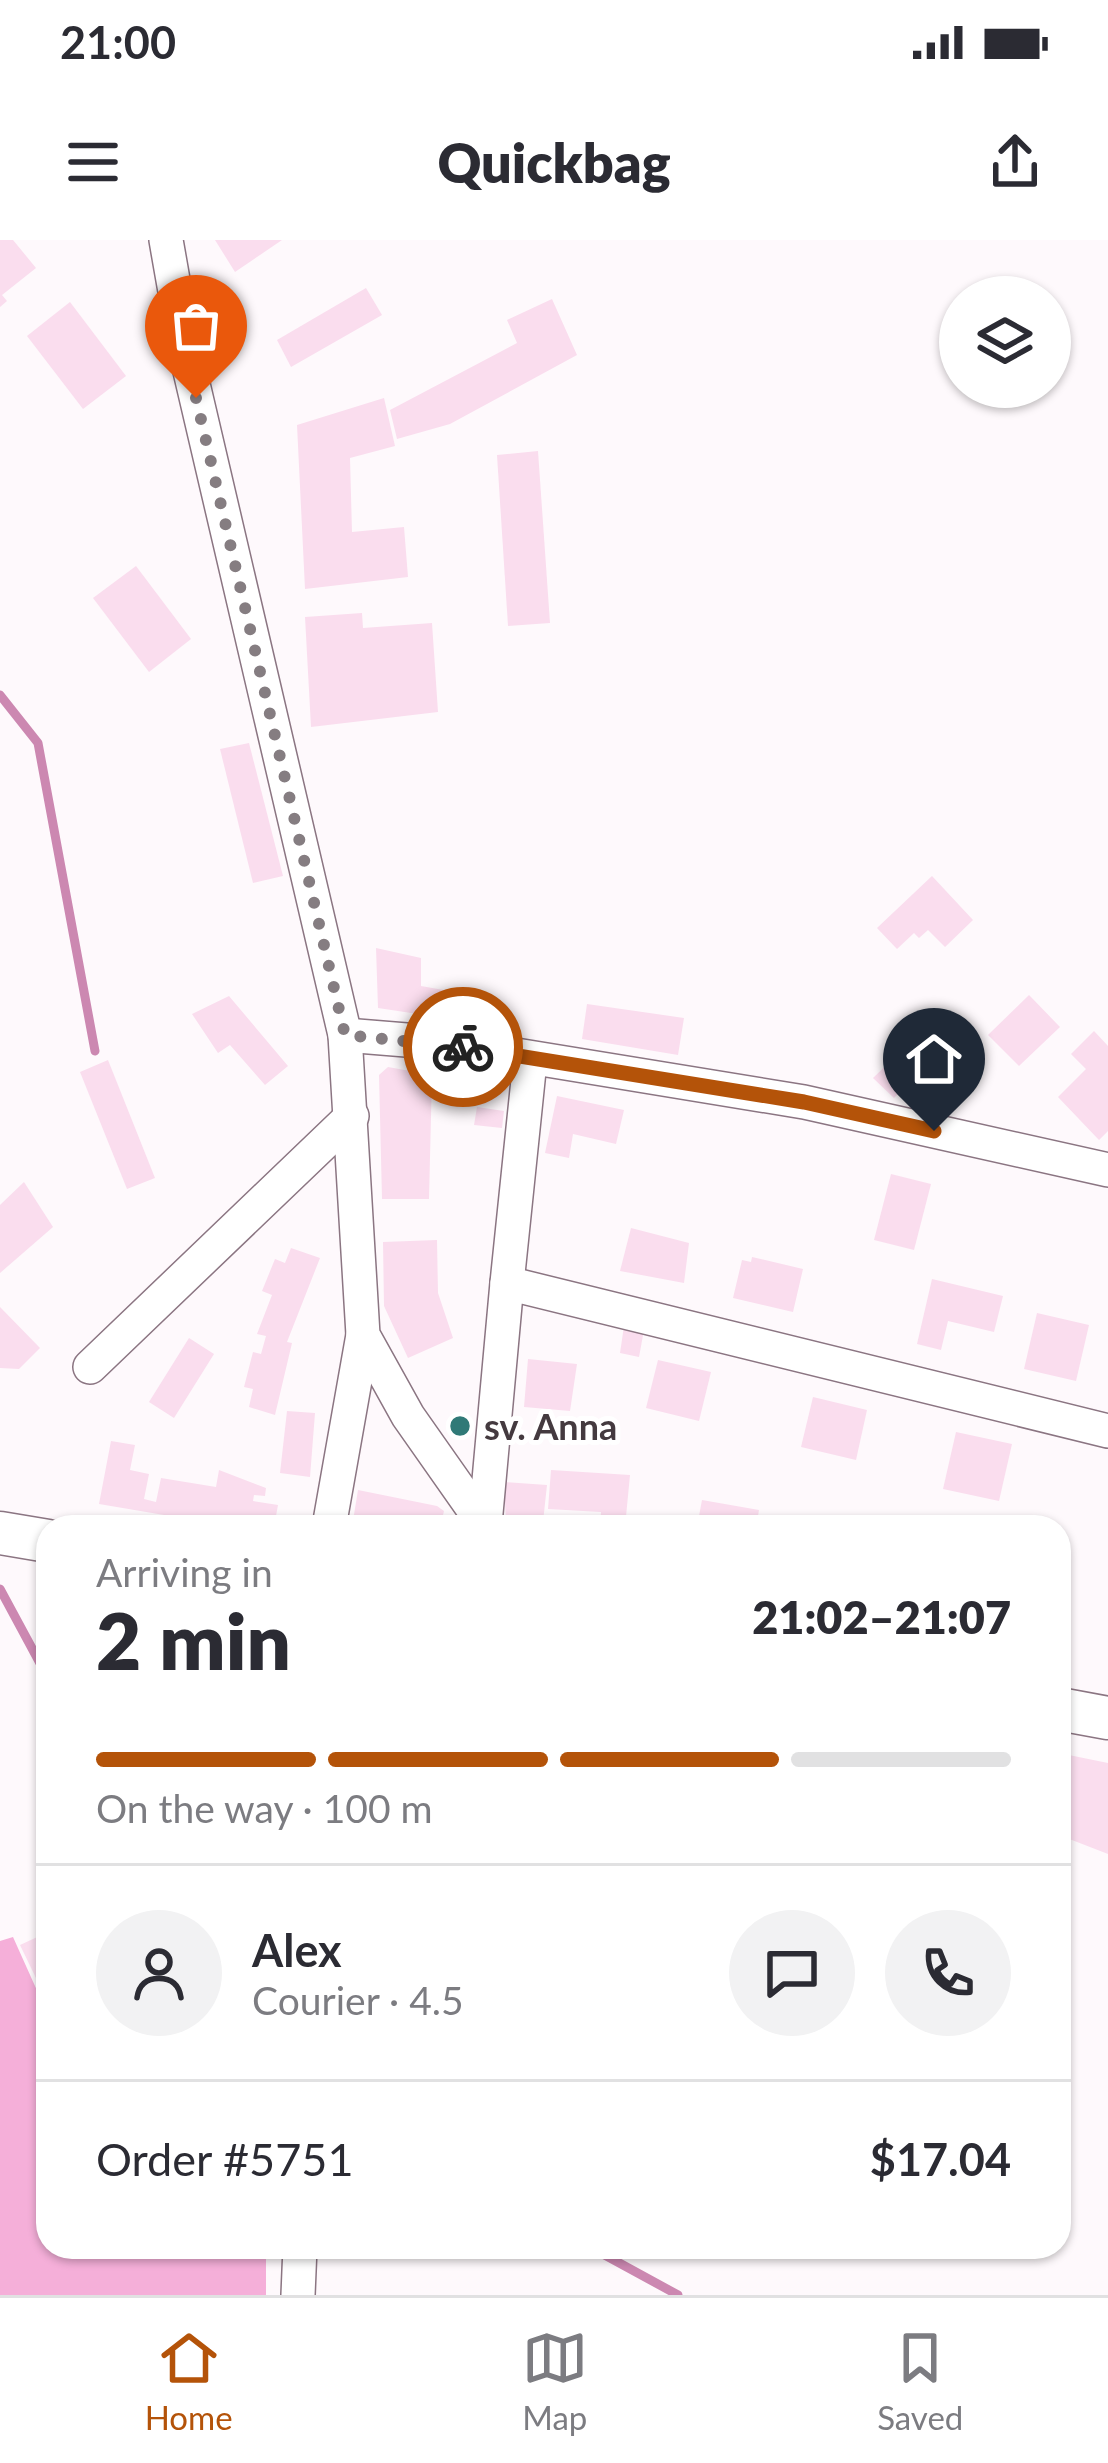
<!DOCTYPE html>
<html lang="en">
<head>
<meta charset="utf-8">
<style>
	:root { --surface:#fff; --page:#f2f2f3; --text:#2b2b33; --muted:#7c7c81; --line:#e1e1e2; --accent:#b45309 }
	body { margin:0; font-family:Lato,sans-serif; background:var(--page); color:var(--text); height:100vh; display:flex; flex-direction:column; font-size:45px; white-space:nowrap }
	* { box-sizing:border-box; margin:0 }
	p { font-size:39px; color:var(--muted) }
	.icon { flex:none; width:66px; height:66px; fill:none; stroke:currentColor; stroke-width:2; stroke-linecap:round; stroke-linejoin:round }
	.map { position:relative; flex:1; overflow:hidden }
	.drawer { position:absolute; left:36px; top:1275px; width:1035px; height:744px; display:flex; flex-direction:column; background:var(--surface); border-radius:36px; box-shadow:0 3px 9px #0004 }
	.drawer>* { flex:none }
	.tools { position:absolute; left:939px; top:36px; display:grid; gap:24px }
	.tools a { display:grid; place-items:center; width:132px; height:132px; border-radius:50%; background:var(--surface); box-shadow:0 3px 9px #0004; font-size:60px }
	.pin { position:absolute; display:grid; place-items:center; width:102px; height:102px; color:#fff; margin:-123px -51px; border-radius:50% 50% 50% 0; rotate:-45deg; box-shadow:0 0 12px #0007 }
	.pin .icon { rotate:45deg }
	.courier { position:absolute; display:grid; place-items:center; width:120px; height:120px; margin:-60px; border:9px solid #b45309; border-radius:50%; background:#fff; color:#222; box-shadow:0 3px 15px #0007 }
	.head em { font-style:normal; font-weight:800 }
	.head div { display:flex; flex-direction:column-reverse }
	.head { display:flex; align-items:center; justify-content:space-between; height:204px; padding:0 60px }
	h1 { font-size:78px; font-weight:800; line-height:90px }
	.bar { display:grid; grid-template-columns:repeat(4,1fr); gap:18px 12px; align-content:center; height:144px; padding:0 60px }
	.bar i { height:15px; border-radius:9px; background:var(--line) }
	.bar .on { background:var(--accent) }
	.bar p { grid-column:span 4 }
	.line { display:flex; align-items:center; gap:30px; padding:0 60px; border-top:3px solid var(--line) }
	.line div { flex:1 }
	.round { display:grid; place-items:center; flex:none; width:126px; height:126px; border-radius:63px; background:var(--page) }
	.status { display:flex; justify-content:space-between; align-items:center; height:84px; padding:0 60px; background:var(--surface); direction:ltr }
	.status svg { height:33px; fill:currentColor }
	header { display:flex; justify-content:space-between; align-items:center; height:156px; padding:0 60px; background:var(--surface); font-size:54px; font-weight:800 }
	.tab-bar { display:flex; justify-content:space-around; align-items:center; height:168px; border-top:3px solid var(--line); background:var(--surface); font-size:33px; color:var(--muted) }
	.tab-bar a { display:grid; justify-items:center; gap:6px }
	.tab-bar .on { color:var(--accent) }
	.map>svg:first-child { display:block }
	.green { fill:#f5afd9 }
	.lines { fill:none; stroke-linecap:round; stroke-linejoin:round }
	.stream { stroke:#cc88b1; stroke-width:9 }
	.building { fill:#faddee }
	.minor-casing { stroke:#8b7582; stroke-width:36 }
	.major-casing { stroke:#8b7582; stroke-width:45 }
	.minor { stroke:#fff; stroke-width:33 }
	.major { stroke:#fff; stroke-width:42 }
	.done { stroke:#857d81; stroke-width:12; stroke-dasharray:0 21.6 }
	.route { stroke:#b45309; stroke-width:15 }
	.poi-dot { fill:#307977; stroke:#fff; stroke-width:4.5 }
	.labels { text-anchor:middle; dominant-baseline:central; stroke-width:10; stroke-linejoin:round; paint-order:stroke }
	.poi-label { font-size:36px; font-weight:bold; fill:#443a3f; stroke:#fff; text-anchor:start }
</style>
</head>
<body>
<div class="status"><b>21:00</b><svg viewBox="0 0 49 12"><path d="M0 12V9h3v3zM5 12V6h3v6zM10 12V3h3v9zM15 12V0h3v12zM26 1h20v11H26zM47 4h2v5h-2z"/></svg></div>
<header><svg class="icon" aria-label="menu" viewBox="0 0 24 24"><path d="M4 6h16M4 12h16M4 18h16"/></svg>Quickbag<svg class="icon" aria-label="share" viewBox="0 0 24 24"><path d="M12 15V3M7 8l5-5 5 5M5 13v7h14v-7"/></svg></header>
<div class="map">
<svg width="1108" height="2055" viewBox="0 0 1108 2055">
	<rect width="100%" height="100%" fill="#fef9fc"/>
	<!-- green -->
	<polygon class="green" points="13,1697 48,1775 48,2007 266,2007 266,2055 0,2055 0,1701"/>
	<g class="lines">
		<!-- stream -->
		<g class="stream">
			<polyline points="0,455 38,503 95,811"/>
			<polyline points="0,1349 48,1438"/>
			<polyline points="590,2007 678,2055"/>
		</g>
	</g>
	<!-- building -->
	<g class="building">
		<polygon points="0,0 13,0 36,28 2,55 7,61 0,67"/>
		<polygon points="215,0 282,0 235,32"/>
		<polygon points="366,48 382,75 291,127 277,100"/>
		<polygon points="552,59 577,115 450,184 397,199 390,170 517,103 507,80"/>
		<polygon points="70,62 126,136 83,169 27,96"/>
		<polygon points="384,158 395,206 350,218 352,292 404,287 408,337 305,349 297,185"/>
		<polygon points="538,211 550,383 508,386 497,215"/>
		<polygon points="136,326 191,399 149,432 93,358"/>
		<polygon points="362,373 363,388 432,383 438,472 311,487 305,377"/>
		<polygon points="249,503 283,636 253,643 220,509"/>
		<polygon points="932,636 973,680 945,707 928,690 919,698 914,693 897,709 877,688"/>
		<polygon points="376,708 421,718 421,746 455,752 451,779 378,768"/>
		<polygon points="1029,755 1060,787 1019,826 988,795"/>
		<polygon points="229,756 288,826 265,845 230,805 218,813 192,774"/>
		<polygon points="587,764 684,778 678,815 582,799"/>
		<polygon points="1094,791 1108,806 1108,891 1099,900 1058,857 1086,829 1071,814"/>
		<polygon points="901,811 921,831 894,858 873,838"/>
		<polygon points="108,820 155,938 127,949 80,832"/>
		<polygon points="388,827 432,835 429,959 382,959 379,835"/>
		<polygon points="557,856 624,870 616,904 573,894 569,918 545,913"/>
		<polygon points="477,867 504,871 502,888 474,885"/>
		<polygon points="891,934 931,944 914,1010 874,1000"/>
		<polygon points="24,942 53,987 0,1033 0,965"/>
		<polygon points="631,988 689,1003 684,1043 620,1031"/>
		<polygon points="437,1000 438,1053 453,1098 408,1118 384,1066 383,1002"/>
		<polygon points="291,1008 320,1018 287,1102 292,1103 275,1175 249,1167 253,1149 244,1147 253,1112 261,1114 266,1096 257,1094 272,1055 262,1051 275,1019 285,1023"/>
		<polygon points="752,1017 803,1029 793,1072 733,1058 742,1020 751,1022"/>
		<polygon points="932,1039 1003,1056 994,1092 948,1081 941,1110 917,1104"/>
		<polygon points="0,1067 40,1108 19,1129 0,1128"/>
		<polygon points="1037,1073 1089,1085 1076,1141 1024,1129"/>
		<polygon points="624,1086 644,1090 639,1117 620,1113"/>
		<polygon points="189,1098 214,1114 174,1178 149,1162"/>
		<polygon points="528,1119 577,1124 570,1171 524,1167"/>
		<polygon points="658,1120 711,1132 699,1181 646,1168"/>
		<polygon points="813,1157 867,1170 856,1220 801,1207"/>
		<polygon points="287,1171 315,1173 310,1237 280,1233"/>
		<polygon points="956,1192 1012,1204 999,1261 943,1249"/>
		<polygon points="111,1201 135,1205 130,1230 149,1234 144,1259 156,1262 161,1238 216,1247 219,1230 266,1248 265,1256 254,1255 253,1261 278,1265 274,1287 235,1287 99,1264"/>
		<polygon points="551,1230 630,1235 625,1287 600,1287 601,1272 548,1269"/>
		<polygon points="504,1242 547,1245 543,1282 549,1287 506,1282"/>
		<polygon points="358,1250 437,1266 444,1271 440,1287 352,1287"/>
		<polygon points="702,1260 759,1270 756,1287 697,1287"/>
		<polygon points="1059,1513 1108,1523 1108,1614 1059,1595"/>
		<polygon points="48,1692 48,1763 20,1705"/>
	</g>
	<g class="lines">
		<defs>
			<g id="minor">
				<polyline points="166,0 186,114 345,795 363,1095 408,1176 486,1287"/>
				<polyline points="345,795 443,803 804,862 1108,930"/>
				<polyline points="507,1043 530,821"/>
				<polyline points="90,1127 352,876"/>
				<polyline points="485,1284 507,1043 1108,1191"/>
				<polyline points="329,1287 363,1095"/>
				<polyline points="298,2055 300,2007"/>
			</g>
			<g id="major">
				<polyline points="0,1293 48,1301"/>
				<polyline points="1059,1469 1108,1478"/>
			</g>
		</defs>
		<!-- minor casing -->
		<use href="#minor" class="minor-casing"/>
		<!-- major casing -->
		<use href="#major" class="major-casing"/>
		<!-- minor -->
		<use href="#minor" class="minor"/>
		<!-- major -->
		<use href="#major" class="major"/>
	</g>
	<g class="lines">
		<!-- done -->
		<polyline class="done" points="196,158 345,795 463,807"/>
		<!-- route -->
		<polyline class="route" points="463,807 804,862 934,891"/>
	</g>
	<!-- markers -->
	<circle class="poi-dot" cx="460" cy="1186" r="12"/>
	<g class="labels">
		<!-- poi labels -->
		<g class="poi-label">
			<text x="484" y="1186">sv. Anna</text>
		</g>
	</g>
</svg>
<div class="tools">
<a><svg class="icon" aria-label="layers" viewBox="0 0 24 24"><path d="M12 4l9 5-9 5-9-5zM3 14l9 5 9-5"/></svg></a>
</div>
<div class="pin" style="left:196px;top:158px;background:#ea580c"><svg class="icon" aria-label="bag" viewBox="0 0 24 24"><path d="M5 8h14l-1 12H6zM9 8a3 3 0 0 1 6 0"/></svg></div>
<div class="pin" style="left:934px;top:891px;background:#1f2937"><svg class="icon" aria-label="home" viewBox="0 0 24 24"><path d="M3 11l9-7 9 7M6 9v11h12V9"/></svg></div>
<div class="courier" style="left:463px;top:807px"><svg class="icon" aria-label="bike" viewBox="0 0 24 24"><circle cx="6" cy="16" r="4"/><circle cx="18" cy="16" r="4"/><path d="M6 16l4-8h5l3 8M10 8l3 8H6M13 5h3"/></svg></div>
<section class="drawer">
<div class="head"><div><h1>2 min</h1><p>Arriving in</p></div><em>21:02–21:07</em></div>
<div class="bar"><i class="on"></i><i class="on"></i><i class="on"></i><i></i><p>On the way · 100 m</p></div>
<div class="line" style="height:216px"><a class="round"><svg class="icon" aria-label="person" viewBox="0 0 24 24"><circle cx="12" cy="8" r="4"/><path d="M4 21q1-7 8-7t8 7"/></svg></a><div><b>Alex</b><p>Courier · 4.5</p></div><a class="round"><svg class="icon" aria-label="chat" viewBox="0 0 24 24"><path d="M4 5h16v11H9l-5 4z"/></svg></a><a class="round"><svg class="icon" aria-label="phone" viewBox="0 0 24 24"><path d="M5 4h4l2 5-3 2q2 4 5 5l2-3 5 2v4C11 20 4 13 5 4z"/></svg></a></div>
<div class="line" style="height:156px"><div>Order #5751</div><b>$17.04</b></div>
</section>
</div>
<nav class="tab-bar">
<a class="on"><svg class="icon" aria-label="home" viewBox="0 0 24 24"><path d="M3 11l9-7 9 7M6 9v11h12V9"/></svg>Home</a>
<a><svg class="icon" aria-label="map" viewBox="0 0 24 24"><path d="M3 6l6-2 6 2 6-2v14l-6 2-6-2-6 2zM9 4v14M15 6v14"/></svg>Map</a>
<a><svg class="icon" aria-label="saved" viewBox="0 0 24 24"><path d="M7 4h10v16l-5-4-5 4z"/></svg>Saved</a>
</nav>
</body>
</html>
